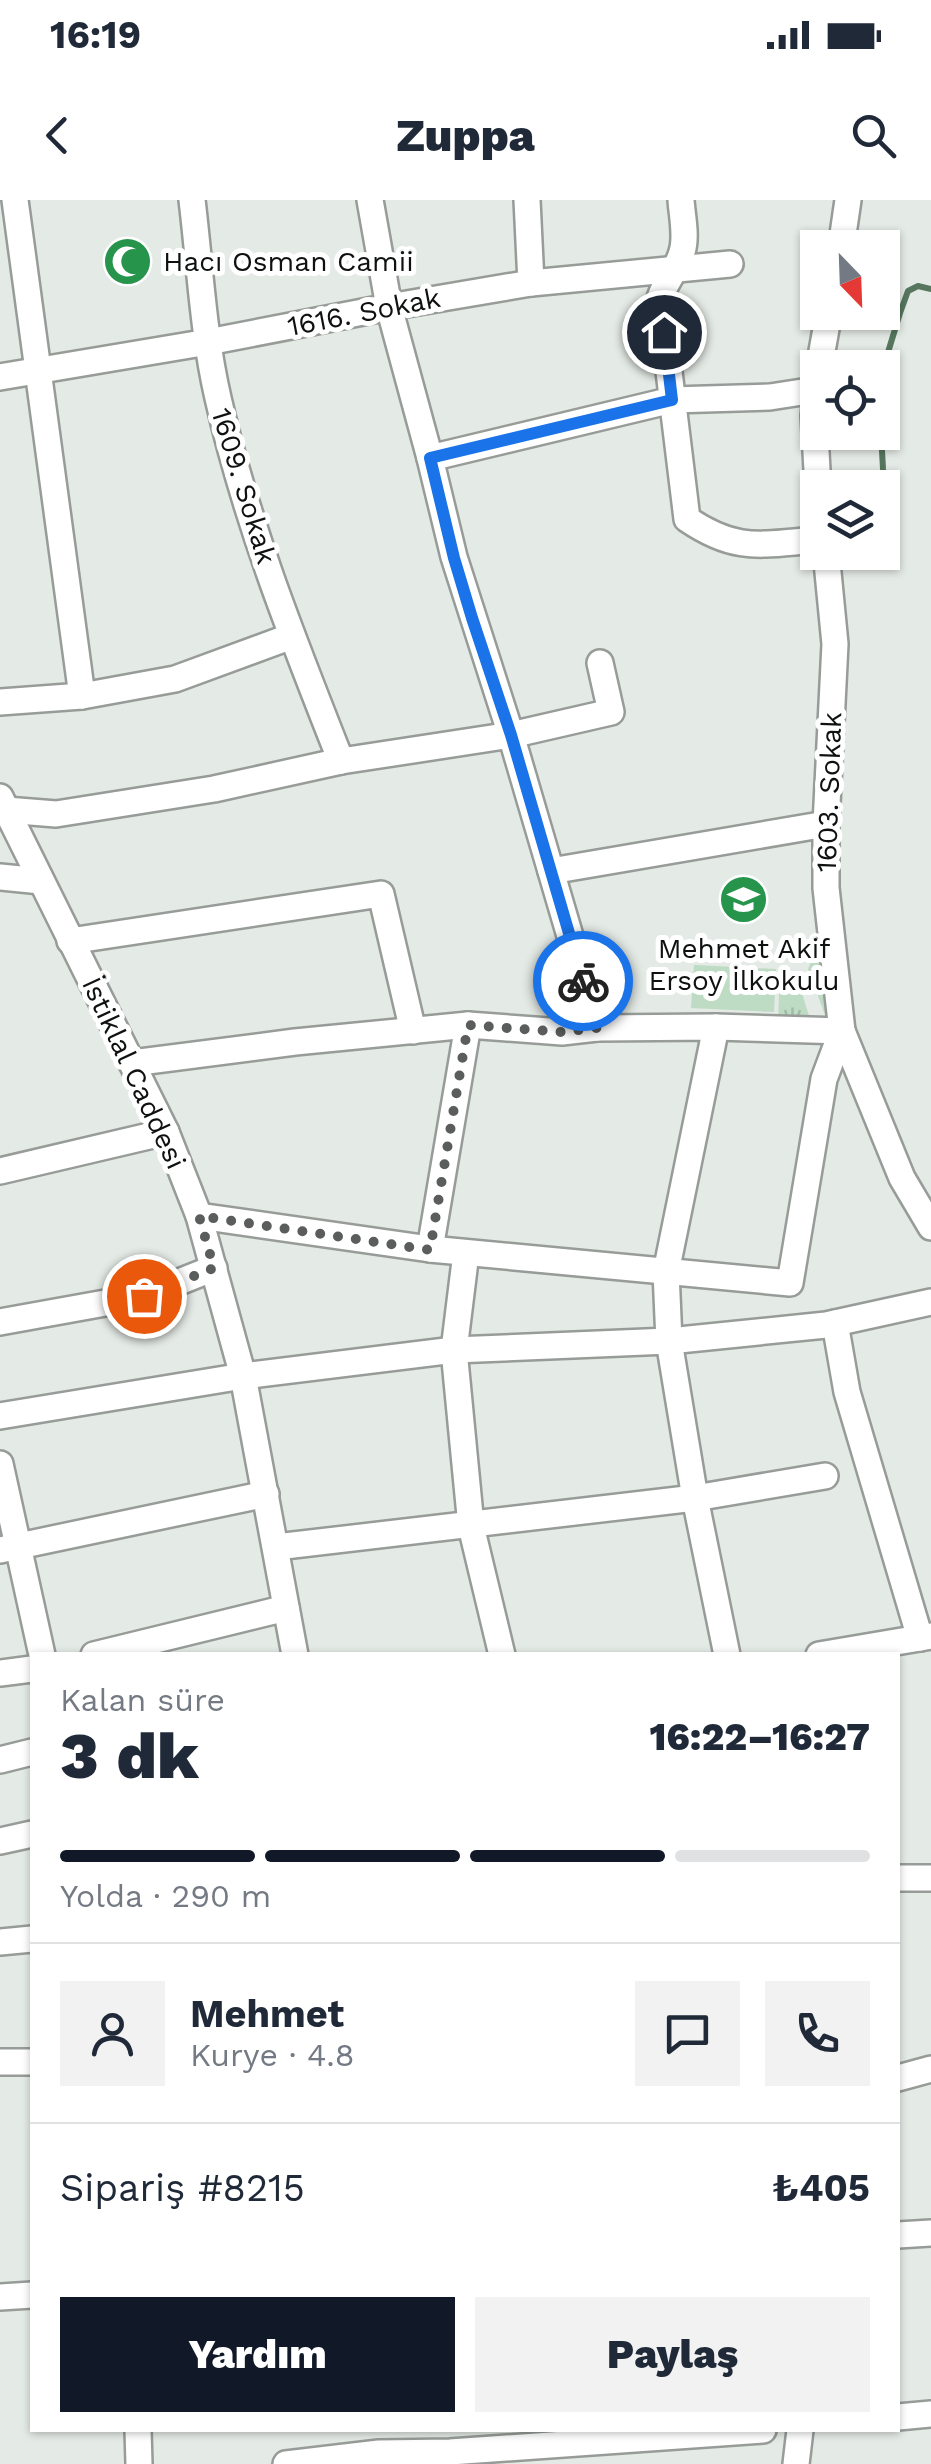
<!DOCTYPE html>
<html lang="tr">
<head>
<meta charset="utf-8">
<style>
	:root { --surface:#fff; --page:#f2f2f3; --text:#1f2937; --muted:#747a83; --line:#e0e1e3; --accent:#111827 }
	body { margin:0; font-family:"Work Sans",sans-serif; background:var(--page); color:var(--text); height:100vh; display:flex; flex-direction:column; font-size:38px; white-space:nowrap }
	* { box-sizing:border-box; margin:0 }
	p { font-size:32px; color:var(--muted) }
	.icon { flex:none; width:55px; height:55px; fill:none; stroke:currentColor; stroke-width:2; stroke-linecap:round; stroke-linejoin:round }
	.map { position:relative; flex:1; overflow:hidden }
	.drawer { position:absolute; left:30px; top:1452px; width:870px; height:780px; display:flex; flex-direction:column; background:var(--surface); border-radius:0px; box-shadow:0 2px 8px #0004 }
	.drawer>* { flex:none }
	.needle { width:65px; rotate:157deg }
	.fabs { position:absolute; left:800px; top:30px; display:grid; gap:20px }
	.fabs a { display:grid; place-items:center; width:100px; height:100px; border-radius:0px; background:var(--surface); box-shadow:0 2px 8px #0004; font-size:50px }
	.pin { position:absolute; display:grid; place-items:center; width:85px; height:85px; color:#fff; margin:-42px; border:5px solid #fff; border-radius:50%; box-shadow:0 2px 10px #0007 }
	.courier { position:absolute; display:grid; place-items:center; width:100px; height:100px; margin:-50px; border:8px solid #1a73e8; border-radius:50%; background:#fff; color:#222; box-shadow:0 2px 12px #0007 }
	.headline em { font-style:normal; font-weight:800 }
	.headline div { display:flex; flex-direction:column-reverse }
	.headline { display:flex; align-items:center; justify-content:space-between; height:170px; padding:0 30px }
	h1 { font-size:65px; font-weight:800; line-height:75px }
	.bar { display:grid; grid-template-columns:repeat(4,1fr); gap:15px 10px; align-content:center; height:120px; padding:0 30px }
	.bar i { height:12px; border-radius:8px; background:var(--line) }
	.bar .selected { background:var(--accent) }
	.bar p { grid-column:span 4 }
	.line { display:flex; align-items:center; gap:25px; padding:0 30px; border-top:2px solid var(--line) }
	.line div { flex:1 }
	.round { display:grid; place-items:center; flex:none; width:105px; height:105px; border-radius:0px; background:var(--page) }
	.action { display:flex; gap:20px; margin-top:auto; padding:20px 30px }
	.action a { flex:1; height:115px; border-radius:0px; background:var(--accent); color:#fff; font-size:40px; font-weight:800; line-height:115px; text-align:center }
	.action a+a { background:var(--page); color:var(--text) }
	.status { display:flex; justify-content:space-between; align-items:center; height:70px; padding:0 50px; background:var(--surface); direction:ltr }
	.status svg { height:28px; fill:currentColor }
	header { display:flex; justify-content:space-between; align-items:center; height:130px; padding:0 30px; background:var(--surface); font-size:45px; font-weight:800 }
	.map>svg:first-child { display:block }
	.grass { fill:url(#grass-tufts) }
	.garden { fill:#bedbc3 }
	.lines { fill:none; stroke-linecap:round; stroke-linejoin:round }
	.stream { stroke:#56775d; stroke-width:6 }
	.minor-casing { stroke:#979c98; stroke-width:30 }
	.minor { stroke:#fff; stroke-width:25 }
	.done { stroke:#5a5d5b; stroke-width:10; stroke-dasharray:0 18 }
	.route { stroke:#1a73e8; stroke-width:12 }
	.labels { text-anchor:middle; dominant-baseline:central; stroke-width:10; stroke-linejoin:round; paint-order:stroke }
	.poi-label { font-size:28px; fill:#0f1110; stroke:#fff; text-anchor:start }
	.street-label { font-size:28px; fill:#0f1110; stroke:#fff }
</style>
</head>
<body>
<div class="status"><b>16:19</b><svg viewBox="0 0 49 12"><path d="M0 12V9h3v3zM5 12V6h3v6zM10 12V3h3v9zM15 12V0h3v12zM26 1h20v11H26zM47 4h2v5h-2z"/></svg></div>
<header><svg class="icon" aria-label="back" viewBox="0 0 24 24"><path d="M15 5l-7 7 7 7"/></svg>Zuppa<svg class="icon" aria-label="search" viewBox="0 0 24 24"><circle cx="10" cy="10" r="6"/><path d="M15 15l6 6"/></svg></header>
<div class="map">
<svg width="931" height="2264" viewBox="0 0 931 2264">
	<defs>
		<pattern id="grass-tufts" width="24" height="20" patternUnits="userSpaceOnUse" patternTransform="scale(2.5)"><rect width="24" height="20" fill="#bedbc3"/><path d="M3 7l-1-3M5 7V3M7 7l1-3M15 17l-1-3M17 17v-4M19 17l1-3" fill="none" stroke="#a2bba6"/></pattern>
	</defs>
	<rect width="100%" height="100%" fill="#e4eae5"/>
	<!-- grass -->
	<g class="grass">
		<polygon points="820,740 839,825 828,823 808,769"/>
		<polygon points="780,770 797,777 811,822 778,820"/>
	</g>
	<!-- garden -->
	<polygon class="garden" points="694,765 776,769 774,812 691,808"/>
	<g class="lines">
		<!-- stream -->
		<g class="stream">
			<polyline points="882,172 900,113 908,91 918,86 931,89"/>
			<polyline points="881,232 883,269 893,320 891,334 883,351"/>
		</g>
		<defs>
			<g id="minor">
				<polyline points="15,0 82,496"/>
				<path d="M192,0C200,66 203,133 218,198C246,322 294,442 341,561"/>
				<polyline points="370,0 389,107 430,258 454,357 511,535 597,828"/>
				<polyline points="527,0 531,83"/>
				<path d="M681,0C682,16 687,36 682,52C678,68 665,82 660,98L687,319C737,353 761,344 818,340"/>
				<polyline points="841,48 848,0"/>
				<polyline points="819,168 829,112"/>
				<polyline points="818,174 814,216 818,288"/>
				<polyline points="0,177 208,142 389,107 531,83 730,64"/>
				<polyline points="430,258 672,200 770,197 815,190"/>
				<polyline points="826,352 835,444 826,624 826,688 842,831 902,978 931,1027"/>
				<polyline points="0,502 82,496 175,479 292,436"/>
				<polyline points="0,597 166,932 199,1016 243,1176 295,1455"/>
				<polyline points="6,610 56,614 214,589 341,561 511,535 611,512 600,463"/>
				<polyline points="551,671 826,624"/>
				<polyline points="0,677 41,681"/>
				<polyline points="70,741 381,694 413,831"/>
				<polyline points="716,827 666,1072 669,1141 695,1298 727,1455"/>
				<polyline points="132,863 295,842 468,825 562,832 597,828 716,827 842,831"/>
				<polyline points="0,971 166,932"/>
				<polyline points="199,1016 430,1049 790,1083 824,879 842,831"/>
				<polyline points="430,1049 468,825"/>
				<polyline points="466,1053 454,1150 471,1326 502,1455"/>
				<polyline points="0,1122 144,1096 214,1068"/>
				<polyline points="835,1123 847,1192 920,1438"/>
				<polyline points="0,1216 243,1176 454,1150 669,1141 826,1125 931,1102"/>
				<polyline points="0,1264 42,1455"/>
				<polyline points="276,1347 695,1298 825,1276"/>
				<polyline points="0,1350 266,1294"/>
				<polyline points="94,1455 286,1408"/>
				<polyline points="819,1455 931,1436"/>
				<polyline points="0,1473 32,1469"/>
				<polyline points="0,1560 32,1552"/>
				<polyline points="0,1641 32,1634"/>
				<polyline points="898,1678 931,1678"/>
				<polyline points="0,1742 32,1739"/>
				<polyline points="0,1862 32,1862"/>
				<polyline points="898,1878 931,1869"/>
				<polyline points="898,2035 931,2033"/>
				<polyline points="0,2097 32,2095"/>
				<polyline points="898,2217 931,2214"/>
				<polyline points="138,2230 139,2264"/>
				<polyline points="286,2264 379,2253 450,2252 763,2230"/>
				<polyline points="796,2264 800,2230"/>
			</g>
		</defs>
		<!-- minor casing -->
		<use href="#minor" class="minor-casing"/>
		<!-- minor -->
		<use href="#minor" class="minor"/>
	</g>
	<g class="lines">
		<!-- done -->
		<polyline class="done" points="144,1096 214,1068 199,1016 430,1050 468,825 562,832 597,828 583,781"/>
		<!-- route -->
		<polyline class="route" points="583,781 511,535 472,418 454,358 430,258 672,200 664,132"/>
	</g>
	<!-- icons -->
	<defs>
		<symbol id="mosque-disc" viewBox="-11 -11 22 22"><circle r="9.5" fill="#27944c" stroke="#fff"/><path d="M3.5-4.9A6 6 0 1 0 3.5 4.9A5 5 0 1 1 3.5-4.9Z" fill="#fff"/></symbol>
		<symbol id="school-disc" viewBox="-11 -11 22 22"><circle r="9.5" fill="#27944c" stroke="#fff"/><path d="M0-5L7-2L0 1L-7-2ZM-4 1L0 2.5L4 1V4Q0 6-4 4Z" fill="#fff"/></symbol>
	</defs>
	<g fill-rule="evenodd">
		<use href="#mosque-disc" x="100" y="34" width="55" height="55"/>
		<use href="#school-disc" x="716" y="672" width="55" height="55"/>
	</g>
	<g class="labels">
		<!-- poi labels -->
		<g class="poi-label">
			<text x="163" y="61">Hacı Osman Camii</text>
			<text x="744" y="748" text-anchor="middle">Mehmet Akif<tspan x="744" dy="32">Ersoy İlkokulu</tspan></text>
		</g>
		<!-- street labels -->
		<g class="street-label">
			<text transform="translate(364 112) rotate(-11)">1616. Sokak</text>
			<text transform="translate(244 286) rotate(73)">1609. Sokak</text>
			<text transform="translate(829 592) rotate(-88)">1603. Sokak</text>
			<text transform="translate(134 873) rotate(65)">İstiklal Caddesi</text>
		</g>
	</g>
</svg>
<div class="fabs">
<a><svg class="needle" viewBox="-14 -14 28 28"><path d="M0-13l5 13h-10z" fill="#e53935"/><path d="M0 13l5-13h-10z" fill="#747a83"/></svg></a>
<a><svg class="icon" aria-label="locate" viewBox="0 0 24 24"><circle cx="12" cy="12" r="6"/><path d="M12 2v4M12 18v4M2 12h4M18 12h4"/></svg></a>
<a><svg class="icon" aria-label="layers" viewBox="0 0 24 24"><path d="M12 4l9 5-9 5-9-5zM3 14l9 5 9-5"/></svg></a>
</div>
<div class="pin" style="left:144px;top:1096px;background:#ea580c"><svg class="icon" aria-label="bag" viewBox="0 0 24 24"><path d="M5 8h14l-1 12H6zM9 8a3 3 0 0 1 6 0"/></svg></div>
<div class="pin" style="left:664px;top:132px;background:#1f2937"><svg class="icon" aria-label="home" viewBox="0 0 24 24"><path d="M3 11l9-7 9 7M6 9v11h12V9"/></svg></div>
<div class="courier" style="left:583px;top:781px"><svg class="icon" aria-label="bike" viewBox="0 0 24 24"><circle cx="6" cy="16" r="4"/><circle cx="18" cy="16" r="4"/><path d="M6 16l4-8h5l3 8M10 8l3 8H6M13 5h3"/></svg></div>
<section class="drawer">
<div class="headline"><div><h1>3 dk</h1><p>Kalan süre</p></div><em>16:22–16:27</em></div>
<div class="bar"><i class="selected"></i><i class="selected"></i><i class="selected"></i><i></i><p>Yolda · 290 m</p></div>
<div class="line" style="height:180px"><a class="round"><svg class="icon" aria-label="person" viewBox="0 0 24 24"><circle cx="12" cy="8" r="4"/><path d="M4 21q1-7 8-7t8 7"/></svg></a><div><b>Mehmet</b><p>Kurye · 4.8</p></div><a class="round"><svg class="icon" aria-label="chat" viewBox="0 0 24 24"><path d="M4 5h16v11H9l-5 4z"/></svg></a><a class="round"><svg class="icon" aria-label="phone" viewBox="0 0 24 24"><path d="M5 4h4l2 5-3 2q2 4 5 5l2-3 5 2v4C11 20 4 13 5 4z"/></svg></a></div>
<div class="line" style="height:130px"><div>Sipariş #8215</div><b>₺405</b></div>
<div class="action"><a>Yardım</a><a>Paylaş</a></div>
</section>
</div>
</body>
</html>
